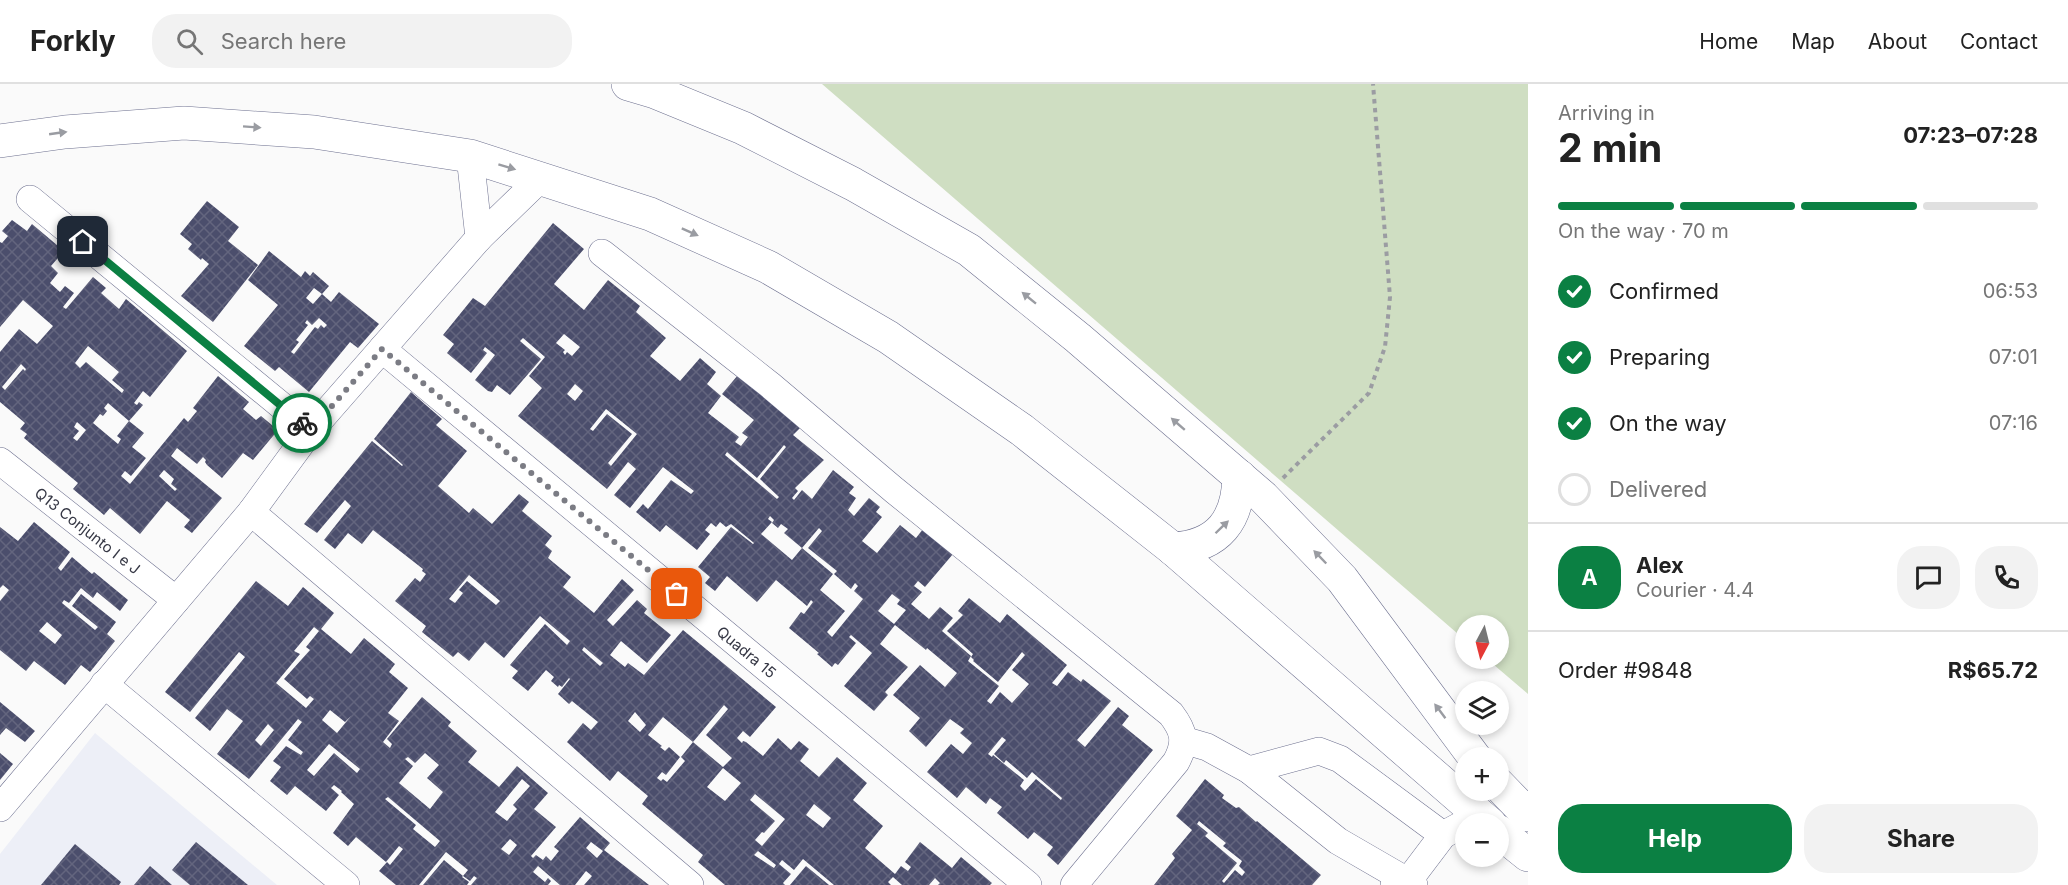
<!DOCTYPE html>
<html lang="en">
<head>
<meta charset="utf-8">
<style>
	:root { --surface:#fff; --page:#f2f2f2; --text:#222; --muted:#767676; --line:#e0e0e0; --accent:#0b8043 }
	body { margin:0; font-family:Inter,sans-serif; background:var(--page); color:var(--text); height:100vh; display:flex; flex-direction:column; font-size:22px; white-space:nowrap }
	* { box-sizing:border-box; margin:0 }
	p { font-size:20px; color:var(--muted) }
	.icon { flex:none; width:33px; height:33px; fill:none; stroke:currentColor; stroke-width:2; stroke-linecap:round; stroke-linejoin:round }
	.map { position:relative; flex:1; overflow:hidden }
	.drawer { display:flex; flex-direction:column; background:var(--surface); width:540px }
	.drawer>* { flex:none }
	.needle { width:39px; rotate:187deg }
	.fabs { position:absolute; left:1455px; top:531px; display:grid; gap:12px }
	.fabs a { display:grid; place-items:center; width:54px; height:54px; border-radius:50%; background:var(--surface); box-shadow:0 3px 9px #0003; font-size:30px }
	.pin { position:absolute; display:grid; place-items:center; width:51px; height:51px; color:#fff; margin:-26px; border-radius:12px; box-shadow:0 3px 9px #0006 }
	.courier { position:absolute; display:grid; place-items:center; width:60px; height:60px; margin:-30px; border:4px solid #0b8043; border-radius:50%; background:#fff; color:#222; box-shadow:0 2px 8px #0007 }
	.summary em { font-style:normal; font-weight:700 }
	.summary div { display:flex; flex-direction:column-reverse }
	.summary { display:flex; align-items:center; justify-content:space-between; height:102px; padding:0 30px }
	h1 { font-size:39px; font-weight:700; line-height:45px }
	.bar { display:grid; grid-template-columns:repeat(4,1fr); gap:9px 6px; align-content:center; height:72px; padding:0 30px }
	.bar i { height:8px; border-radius:4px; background:var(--line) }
	.bar .selected { background:var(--accent) }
	.bar p { grid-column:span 4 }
	.line { display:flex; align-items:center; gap:15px; padding:0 30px; border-top:2px solid var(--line) }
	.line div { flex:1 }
	.round { display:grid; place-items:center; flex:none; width:63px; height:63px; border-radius:24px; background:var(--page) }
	ol { padding:0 30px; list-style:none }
	li { display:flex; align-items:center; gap:18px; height:66px }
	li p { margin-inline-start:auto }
	li .icon { padding:6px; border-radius:50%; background:var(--accent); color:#fff; stroke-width:4 }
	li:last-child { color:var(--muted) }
	li i { width:33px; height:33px; border:3px solid var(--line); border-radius:50% }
	.primary-button { display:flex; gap:12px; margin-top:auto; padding:12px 30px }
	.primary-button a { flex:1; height:69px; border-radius:24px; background:var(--accent); color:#fff; font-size:24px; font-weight:700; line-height:69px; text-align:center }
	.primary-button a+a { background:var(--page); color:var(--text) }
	header { display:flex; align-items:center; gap:36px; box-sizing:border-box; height:84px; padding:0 30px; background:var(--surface); border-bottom:2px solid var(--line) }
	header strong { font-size:28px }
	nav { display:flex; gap:33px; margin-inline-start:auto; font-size:21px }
	.search { width:420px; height:54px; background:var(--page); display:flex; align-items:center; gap:15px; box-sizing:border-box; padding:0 21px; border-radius:24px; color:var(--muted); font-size:22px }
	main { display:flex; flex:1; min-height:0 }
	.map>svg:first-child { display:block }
	.built { fill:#edeff7 }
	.park { fill:#cfdec2 }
	.building { fill:url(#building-cross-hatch); fill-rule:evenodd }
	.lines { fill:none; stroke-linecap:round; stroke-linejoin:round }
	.street-casing { stroke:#6d708f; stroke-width:28 }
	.highway-casing { stroke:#6d708f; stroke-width:34 }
	.path { stroke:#9b9ca2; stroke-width:4; stroke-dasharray:4.5 4.5; stroke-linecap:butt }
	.street { stroke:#fff; stroke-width:27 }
	.highway { stroke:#fff; stroke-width:33 }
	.oneway { fill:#9a9ca2 }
	.done { stroke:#7b7c84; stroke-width:6; stroke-dasharray:0 10.8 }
	.route { stroke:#0b8043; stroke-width:8 }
	.labels { text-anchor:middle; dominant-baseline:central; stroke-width:6; stroke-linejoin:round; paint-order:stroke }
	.street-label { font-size:15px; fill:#363845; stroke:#fff }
</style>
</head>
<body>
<header>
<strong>Forkly</strong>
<div class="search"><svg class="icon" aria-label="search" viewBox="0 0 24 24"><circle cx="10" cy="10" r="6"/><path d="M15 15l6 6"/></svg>Search here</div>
<nav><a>Home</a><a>Map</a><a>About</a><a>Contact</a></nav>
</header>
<main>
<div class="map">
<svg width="1528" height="801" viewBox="0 0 1528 801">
	<defs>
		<pattern id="building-cross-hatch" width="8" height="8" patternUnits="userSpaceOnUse" patternTransform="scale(1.5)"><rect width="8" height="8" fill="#4b4e6c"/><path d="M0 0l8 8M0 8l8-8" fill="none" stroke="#63657e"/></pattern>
	</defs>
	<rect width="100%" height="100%" fill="#fafafa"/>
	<!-- built -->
	<polygon class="built" points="95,649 277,801 0,801 0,770"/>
	<!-- park -->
	<polygon class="park" points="822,0 1528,0 1528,610 1487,575 1498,574 1498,542 1466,542 1465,556"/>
	<!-- building -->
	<g class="building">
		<polygon points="207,117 239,143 228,157 258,181 213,238 181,212 209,180 202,174 201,176 188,165 192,160 180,150"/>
		<path d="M12,136L27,147L32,140L64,167L51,182L58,189L50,199L60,208L65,202L74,209L63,223L66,225L93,193L106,204L101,209L119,225L126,215L187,267L150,313L143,307L134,319L137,321L139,318L143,321L129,337L108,319L104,324L107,327L103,332L100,330L93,339L118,360L121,355L117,352L129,337L144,349L132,363L146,374L131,392L125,387L121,392L130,400L184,334L188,338L197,327L193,324L218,292L249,318L243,325L256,336L261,332L278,346L253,376L243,369L222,394L207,381L205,378L206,376L203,373L197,380L177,364L171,372L222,414L192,449L184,443L190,436L167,417L140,450L110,424L104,431L73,405L78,399L24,354L27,350L20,345L25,339L0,318V268L19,245L37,260L53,242L23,216L0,243V158L2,159L8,152L2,147ZM88,262L119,288L112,296L124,306L122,309L86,278L80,284L75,279ZM21,280L26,285L25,287L23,285L5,306L2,303ZM77,338L86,346L77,357L73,354L79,347L74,343ZM164,386L174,395L171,400L177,405L175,407L159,392Z"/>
		<path d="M553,139L584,165L554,200L584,226L608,196L640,222L636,228L666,254L650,272L680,297L700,274L716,288L707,300L721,312L708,329L739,353L735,358L741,362L748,353L742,349L754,336L722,310L738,291L800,344L793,351L824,376L795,404L798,407L792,414L794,416L802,406L812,415L833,386L854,403L849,409L856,414L848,426L854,432L869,414L880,423L876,428L882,433L862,457L877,469L900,441L916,454L923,445L953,470L925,503L918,497L914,502L922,508L911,520L929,535L940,523L953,534L942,547L971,572L968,577L999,602L987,617L991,620L1000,608L1012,619L1029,600L1012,586L1025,571L1022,568L998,598L973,577L974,576L971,573L973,570L947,547L963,531L958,527L969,514L1000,539L1007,530L1067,581L1052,599L1057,602L1068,588L1081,598L1083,595L1111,617L1077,656L1085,663L1118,623L1129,632L1122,641L1153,666L1058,781L1047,771L1053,763L1034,748L1028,755L997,729L1002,723L990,714L986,720L966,703L957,714L927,688L951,660L963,670L972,659L960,649L964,645L950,635L926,663L909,647L920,634L893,611L920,581L945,603L957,589L927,564L926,566L895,541L880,560L908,583L885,608L888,611L874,627L844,602L872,569L851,551L849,553L856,559L838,581L835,579L832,583L817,570L819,569L789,544L801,528L804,530L813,518L811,516L807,522L776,496L757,518L727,492L715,507L705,499L710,493L698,483L731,443L753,460L754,459L731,440L726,443L720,438L716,443L711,439L705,446L710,450L697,466L666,441L660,448L636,428L643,420L648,425L671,396L691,410L694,407L663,383L630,424L614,411L636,385L628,378L607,405L518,332L542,304L529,292L545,273L523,254L520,257L541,275L510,311L497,301L492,308L488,307L475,296L495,271L485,263L483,266L487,269L471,289L447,269L454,260L443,251L473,214L485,222ZM564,250L580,263L572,272L567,268L565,271L563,268L565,266L556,259ZM575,300L583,307L575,317L567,310ZM606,325L637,350L611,382L608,379L632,350L607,330L593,347L590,345ZM784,361L786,363L760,395L779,413L777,415L725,371L727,368L757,394ZM770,432L774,436L772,439L778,444L781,440L788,445L784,449L802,464L819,444L822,447L808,464L837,487L834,490L851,505L855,499L858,502L854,507L863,515L832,553L827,548L845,527L820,506L833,490L802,464L792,476L761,450L772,438L768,435ZM892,510L900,516L897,520L906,526L894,540L878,527ZM1002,653L1006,656L994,670L1004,679L1006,676L1027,694L1032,688L1062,714L1061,716L1036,695L1025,707L1020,702L1024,696L993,671L992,673L988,670Z"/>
		<path d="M269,167L301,193L305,187L310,192L313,188L329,202L322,210L314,204L306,214L313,220L322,210L331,218L339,208L379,240L358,264L350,258L309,308L279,283L275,287L244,262L278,221L248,196ZM319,234L327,241L324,244L321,241L318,245L315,243L294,270L291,268L299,258L296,256L308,241L305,239L307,236L312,241Z"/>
		<path d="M411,308L442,335L436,341L467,367L438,402L469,429L473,424L492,440L519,410L529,418L522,427L552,452L545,461L552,467L548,474L571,493L563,503L594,529L622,495L634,506L607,536L613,542L637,516L647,525L644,529L671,551L647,579L621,557L610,571L625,583L628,579L644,591L683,546L776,623L750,653L743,647L737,654L742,659L743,657L746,658L763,672L778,654L791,666L799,657L809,665L800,677L819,693L837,673L867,699L853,716L883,742L865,764L895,790L901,782L908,787L911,783L905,778L920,758L952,784L961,773L992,799L990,801H938L940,799L935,794L929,801H902L893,793L888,798L891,801H834L803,775L794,786L782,776L779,780L791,790L783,799L785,801H725L698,778L703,771L642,720L648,712L618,687L610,697L567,658L583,639L591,646L598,638L572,617L569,620L558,610L570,595L569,594L562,603L559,601L558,603L551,597L554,593L546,586L528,607L512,594L518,587L510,581L545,540L567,561L570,557L540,532L504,574L485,558L469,577L458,568L453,573L422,548L426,542L395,517L415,494L420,498L426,490L422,487L423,485L373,446L362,460L348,449L335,465L324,456L351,422L345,416L317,449L304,440L372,357L402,382L403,381L374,355ZM469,491L500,517L496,521L467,497L459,506L463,509L455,519L449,515ZM584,563L603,579L600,582L582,566ZM724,621L728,625L706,651L732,674L723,683L693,658L681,673L685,677L667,698L663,695L661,697L657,694L662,688L666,691L680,673L669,663L665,667L660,663L662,662L648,651L663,633L693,658ZM635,628L646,641L640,648L628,637ZM723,684L741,699L725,717L707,703ZM755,710L785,735L762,762L755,756L762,748L764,749L775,737L750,716ZM814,720L831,734L823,744L806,731ZM758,767L776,781L774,784L754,771Z"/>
		<path d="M34,438L70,468L58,484L61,487L72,473L92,490L94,488L128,516L120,527L97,508L93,514L81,504L69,519L64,516L62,519L95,546L98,543L72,522L81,510L116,538L107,550L115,557L90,588L81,581L65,601L34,577L26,587L0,566V517L9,506L3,501L0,504V443L18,457ZM47,538L62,551L55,560L39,547Z"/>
		<path d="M256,497L288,522L303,503L334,529L321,545L351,570L364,554L395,580L389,588L408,604L388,629L399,637L383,658L390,664L392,660L387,655L422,613L451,638L448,642L477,667L468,678L499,703L517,682L548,709L534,725L556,743L531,772L533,774L536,771L543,776L546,772L551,777L559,767L554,763L580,733L610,759L604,766L649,801H584L592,792L586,787L575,801H560L538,782L533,788L545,798L548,794L551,797L548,801H471L477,794L474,792L470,797L463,792L468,786L446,768L419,801H396L379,787L387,778L390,781L403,765L399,762L386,778L356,753L348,762L333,749L354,720L341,708L342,707L334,701L331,704L339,711L326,727L295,702L287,711L270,697L281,683L273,677L286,662L301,671L303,668L288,656L302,638L298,635L249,695L217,670L243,637L227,625L210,647L195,634L245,573L239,568L190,628L165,608ZM314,543L319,547L306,563L310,566L284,595L307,615L310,612L314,615L306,624L276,599L300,570L294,567ZM330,626L345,638L351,632L337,649L322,636ZM268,640L274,646L261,662L255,656ZM329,660L360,685L357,689L334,669L314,692L307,686ZM425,669L439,681L427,694L443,708L430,725L399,699L413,682L405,675L408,673L415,679ZM522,695L530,702L513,721L517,725L507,737L495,728ZM388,713L440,757L435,763L413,745L416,741L385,715ZM510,755L517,761L509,771L501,765ZM591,758L603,767L597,774L586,764Z"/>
		<polygon points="0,618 35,647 25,658 6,644 0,651"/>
		<polygon points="0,669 13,680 0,696"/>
		<path d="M1205,695L1224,711L1222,714L1236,724L1239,723L1256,738L1257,737L1321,791L1312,801H1154L1175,774L1172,770L1192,746L1176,732ZM1199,737L1226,759L1223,762L1242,777L1239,782L1245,788L1242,792L1235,786L1224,799L1222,797L1237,779L1205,752L1208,749L1197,740Z"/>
		<polygon points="196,758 248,801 190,801 172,786"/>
		<polygon points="75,760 121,798 119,801 41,801"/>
		<polygon points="444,776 463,792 462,793 469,798 467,801 423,801"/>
		<polygon points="150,782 172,801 134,801"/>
		<polygon points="806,782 829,801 790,801"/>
	</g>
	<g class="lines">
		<defs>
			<g id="street">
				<polyline points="470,72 479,154"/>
				<polyline points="30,115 311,346"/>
				<path d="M602,169L770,301L894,406L1171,630C1184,647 1187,658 1176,678L1074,801"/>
				<path id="s1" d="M382,265L1028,801"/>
				<path id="s2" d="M0,377L176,516"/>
				<polyline points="251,428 690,801"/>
				<polyline points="104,600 346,801"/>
				<polyline points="1183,656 1207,663 1249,686 1338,757 1414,801"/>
				<polyline points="1249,686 1319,667 1340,675 1443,751"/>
				<polyline points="0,724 251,428 311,346 479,154 541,94"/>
				<polyline points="1394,801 1409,796 1443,751 1480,731"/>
			</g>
			<g id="highway">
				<polyline points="628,0 655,8 743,44 853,100 969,166 1078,254 1263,413 1342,495 1475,674"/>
				<polyline points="0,57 65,48 184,39 314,48 470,72 650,130 768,183 888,253 1022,346 1173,465 1490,740"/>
				<path d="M1173,465C1219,462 1238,436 1239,392"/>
				<polyline points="1498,700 1528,731"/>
				<polyline points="1498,747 1528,771"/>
			</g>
		</defs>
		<!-- street casing -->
		<use href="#street" class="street-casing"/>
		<!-- highway casing -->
		<use href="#highway" class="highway-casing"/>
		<!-- path -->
		<polyline class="path" points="1283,394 1369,309 1385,263 1390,213 1373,0"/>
		<!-- street -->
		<use href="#street" class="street"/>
		<!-- highway -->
		<use href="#highway" class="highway"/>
	</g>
	<!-- one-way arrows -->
	<defs><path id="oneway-solid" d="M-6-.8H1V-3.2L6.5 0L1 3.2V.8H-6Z" transform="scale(1.5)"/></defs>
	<g class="oneway">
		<use href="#oneway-solid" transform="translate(252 43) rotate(4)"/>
		<use href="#oneway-solid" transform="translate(58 49) rotate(-8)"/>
		<use href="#oneway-solid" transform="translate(507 83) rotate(17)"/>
		<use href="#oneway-solid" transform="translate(690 148) rotate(24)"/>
		<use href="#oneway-solid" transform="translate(1029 214) rotate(-141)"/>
		<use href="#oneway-solid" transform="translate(1178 340) rotate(-139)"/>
		<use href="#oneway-solid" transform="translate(1222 443) rotate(-44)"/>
		<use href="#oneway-solid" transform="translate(1320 473) rotate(-134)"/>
		<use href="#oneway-solid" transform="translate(1440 627) rotate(-127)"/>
	</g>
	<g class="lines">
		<!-- done -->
		<polyline class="done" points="302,339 311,346 382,265 677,510"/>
		<!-- route -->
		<polyline class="route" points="83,158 302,339"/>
	</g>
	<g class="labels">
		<!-- street labels -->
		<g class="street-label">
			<text stroke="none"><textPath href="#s2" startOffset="112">Q13 Conjunto I e J</textPath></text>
			<text stroke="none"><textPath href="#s1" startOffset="474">Quadra 15</textPath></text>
		</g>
	</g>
</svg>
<div class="fabs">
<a><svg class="needle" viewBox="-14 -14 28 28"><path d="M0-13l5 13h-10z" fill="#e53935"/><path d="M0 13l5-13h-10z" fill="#767676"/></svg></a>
<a><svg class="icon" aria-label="layers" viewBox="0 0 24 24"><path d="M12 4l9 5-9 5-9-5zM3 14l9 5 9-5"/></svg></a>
<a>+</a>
<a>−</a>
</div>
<div class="pin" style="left:677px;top:510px;background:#ea580c"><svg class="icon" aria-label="bag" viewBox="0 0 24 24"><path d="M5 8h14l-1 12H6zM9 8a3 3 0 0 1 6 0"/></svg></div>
<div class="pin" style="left:83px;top:158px;background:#1f2937"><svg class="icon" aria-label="home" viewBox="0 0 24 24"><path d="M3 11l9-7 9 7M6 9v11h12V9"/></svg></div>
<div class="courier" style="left:302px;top:339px"><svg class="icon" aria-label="bike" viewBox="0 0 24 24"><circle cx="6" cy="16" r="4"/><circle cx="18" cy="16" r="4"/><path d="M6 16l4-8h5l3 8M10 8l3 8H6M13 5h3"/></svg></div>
</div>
<section class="drawer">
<div class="summary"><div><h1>2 min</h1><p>Arriving in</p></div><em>07:23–07:28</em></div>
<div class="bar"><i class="selected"></i><i class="selected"></i><i class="selected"></i><i></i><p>On the way · 70 m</p></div>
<ol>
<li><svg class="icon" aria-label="check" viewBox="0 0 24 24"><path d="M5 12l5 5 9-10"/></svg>Confirmed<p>06:53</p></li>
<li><svg class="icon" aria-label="check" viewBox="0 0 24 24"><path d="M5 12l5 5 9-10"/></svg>Preparing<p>07:01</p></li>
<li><svg class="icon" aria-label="check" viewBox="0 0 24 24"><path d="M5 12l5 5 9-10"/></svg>On the way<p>07:16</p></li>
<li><i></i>Delivered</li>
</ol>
<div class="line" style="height:108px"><b class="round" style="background:var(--accent);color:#fff">A</b><div><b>Alex</b><p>Courier · 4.4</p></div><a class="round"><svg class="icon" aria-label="chat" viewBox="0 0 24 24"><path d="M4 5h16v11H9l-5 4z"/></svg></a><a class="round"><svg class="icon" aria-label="phone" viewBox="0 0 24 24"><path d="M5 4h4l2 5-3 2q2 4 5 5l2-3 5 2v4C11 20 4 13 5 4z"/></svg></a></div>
<div class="line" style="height:78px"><div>Order #9848</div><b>R$65.72</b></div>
<div class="primary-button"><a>Help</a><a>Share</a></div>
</section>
</main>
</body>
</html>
